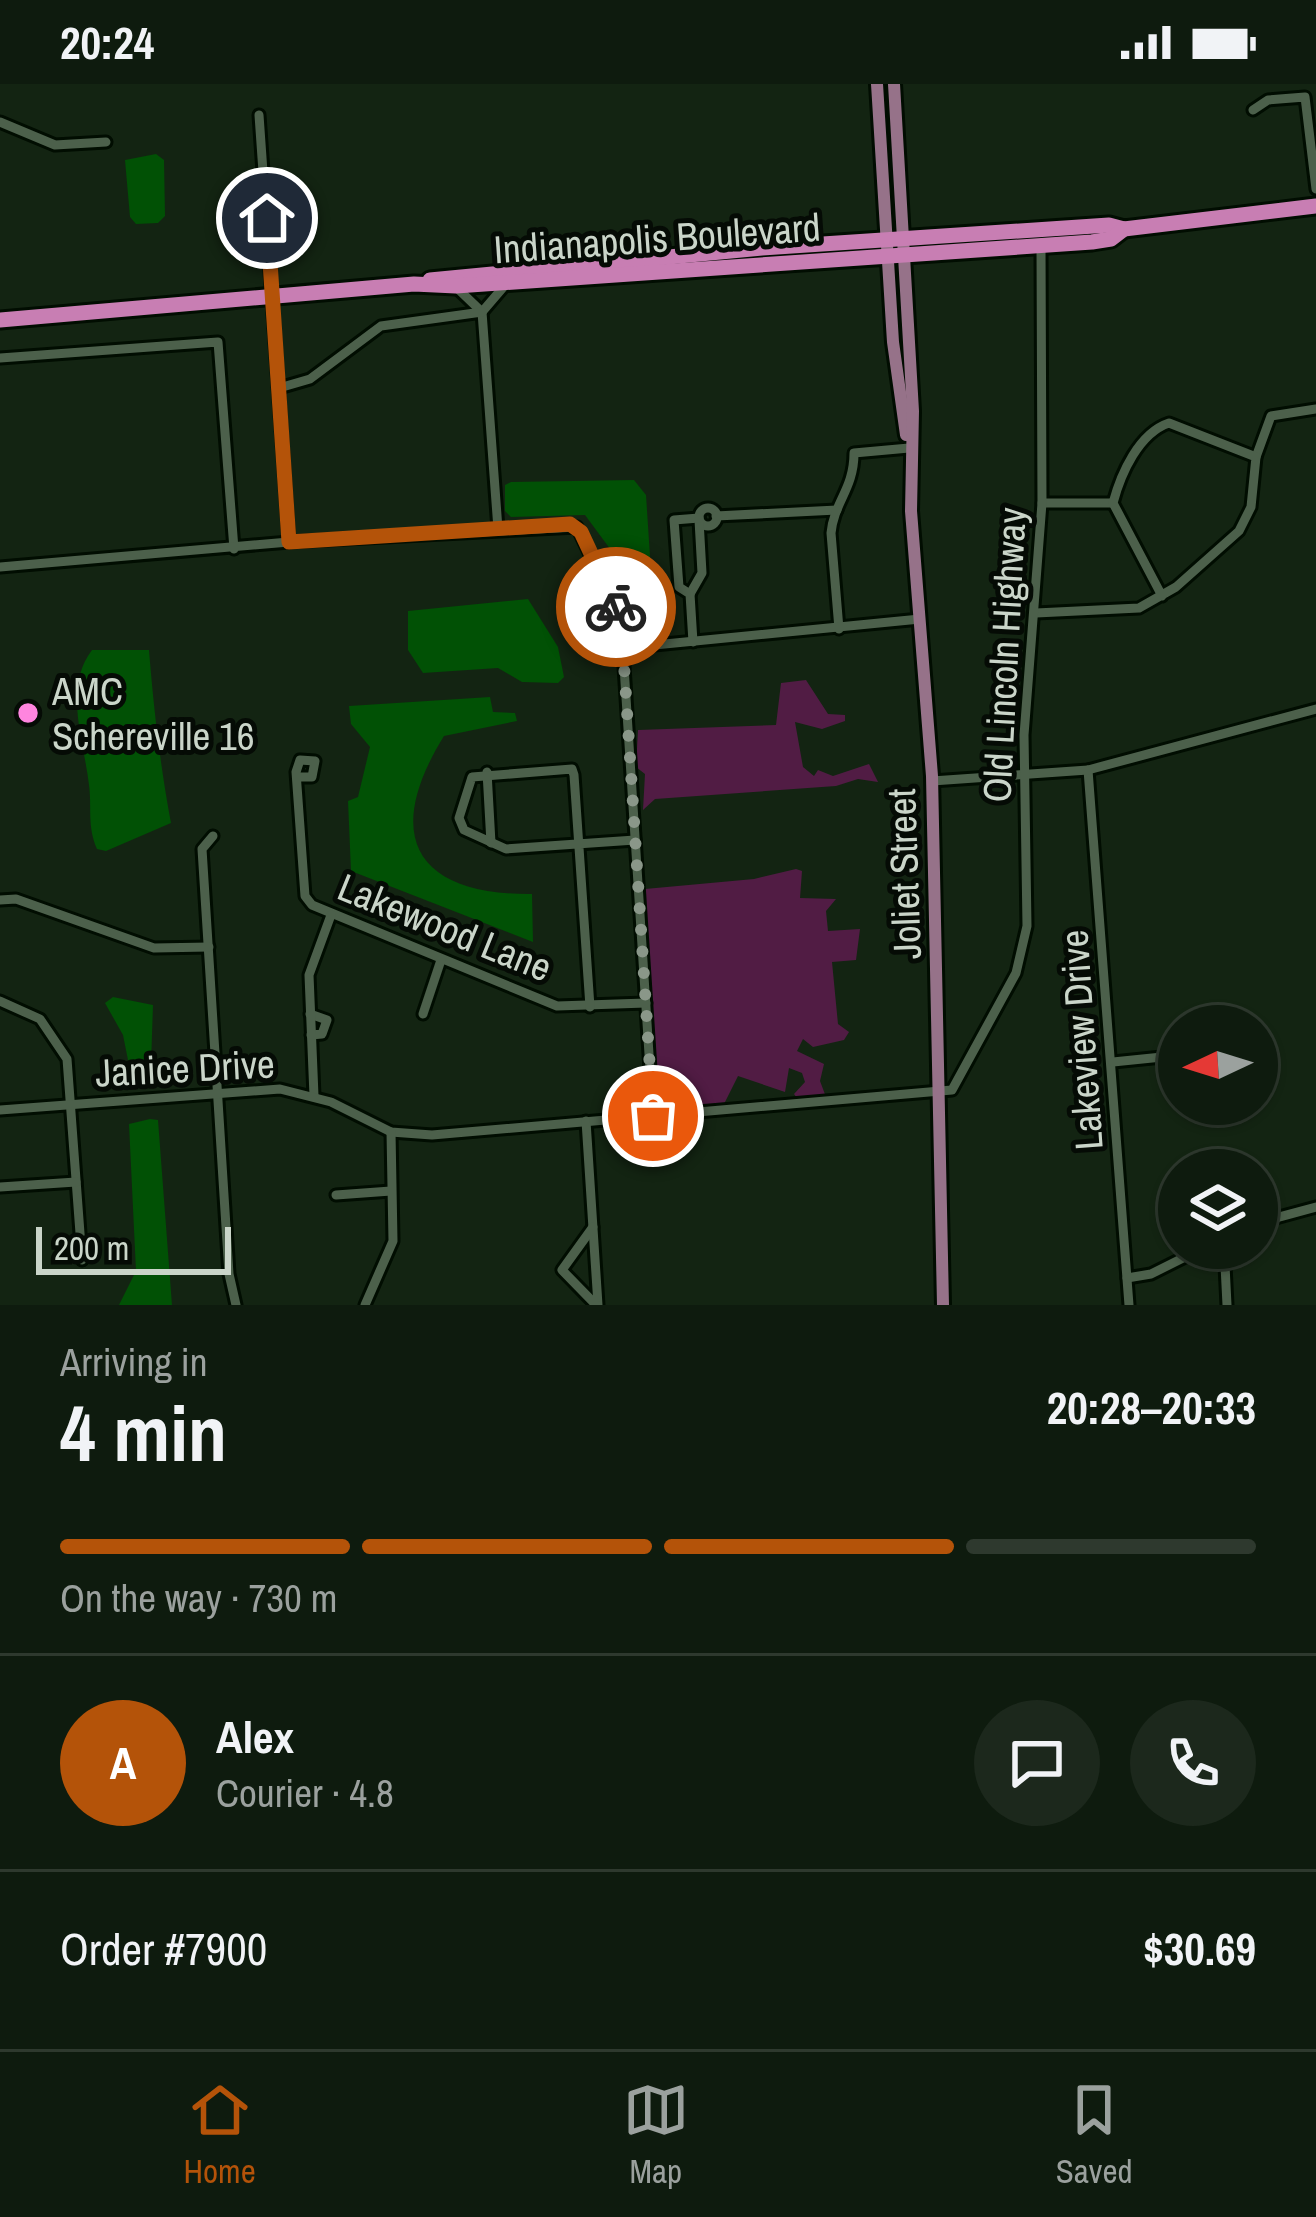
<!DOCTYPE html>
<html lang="en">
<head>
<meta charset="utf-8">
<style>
	:root { --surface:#0e1b0e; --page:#1c281c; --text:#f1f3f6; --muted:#9ba19e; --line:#2e392e; --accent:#b45309 }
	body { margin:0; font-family:"Archivo Narrow",sans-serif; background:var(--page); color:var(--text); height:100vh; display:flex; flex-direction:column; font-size:45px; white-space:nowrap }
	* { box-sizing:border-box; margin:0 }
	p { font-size:39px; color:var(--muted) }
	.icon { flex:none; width:66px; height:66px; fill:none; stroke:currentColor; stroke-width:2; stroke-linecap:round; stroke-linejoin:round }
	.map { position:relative; height:1221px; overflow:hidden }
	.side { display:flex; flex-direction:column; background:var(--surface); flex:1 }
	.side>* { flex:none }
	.needle { width:78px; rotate:266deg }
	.tools { position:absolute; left:1158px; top:921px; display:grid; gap:24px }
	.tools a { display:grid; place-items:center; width:120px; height:120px; border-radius:50%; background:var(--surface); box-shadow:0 3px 9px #0004,0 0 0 3px var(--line); font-size:60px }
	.scale { position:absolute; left:36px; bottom:30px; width:195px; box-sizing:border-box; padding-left:12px; border:6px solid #cad5c9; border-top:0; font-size:33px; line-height:42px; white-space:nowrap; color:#cad5c9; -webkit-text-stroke:9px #050b05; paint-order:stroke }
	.pin { position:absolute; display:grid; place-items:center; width:102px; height:102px; color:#fff; margin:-51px; border:6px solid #fff; border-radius:50%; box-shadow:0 3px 12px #0007 }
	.courier { position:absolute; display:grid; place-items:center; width:120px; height:120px; margin:-60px; border:9px solid #b45309; border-radius:50%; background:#fff; color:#222; box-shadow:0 3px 15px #0007 }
	.summary em { font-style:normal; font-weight:700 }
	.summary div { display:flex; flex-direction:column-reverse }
	.summary { display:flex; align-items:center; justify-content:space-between; height:204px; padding:0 60px }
	h1 { font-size:78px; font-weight:700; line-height:90px }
	.bar { display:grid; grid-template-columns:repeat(4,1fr); gap:18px 12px; align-content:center; height:144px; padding:0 60px }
	.bar i { height:15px; border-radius:9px; background:var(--line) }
	.bar .on { background:var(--accent) }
	.bar p { grid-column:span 4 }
	.line { display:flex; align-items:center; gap:30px; padding:0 60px; border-top:3px solid var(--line) }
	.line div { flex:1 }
	.round { display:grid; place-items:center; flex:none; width:126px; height:126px; border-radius:63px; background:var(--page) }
	.status { display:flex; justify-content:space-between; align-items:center; height:84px; padding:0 60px; background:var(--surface); direction:ltr }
	.status svg { height:33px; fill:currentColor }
	.menu { display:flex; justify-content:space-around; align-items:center; height:168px; border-top:3px solid var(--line); background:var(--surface); font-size:33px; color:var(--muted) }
	.menu a { display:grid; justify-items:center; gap:6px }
	.menu .on { color:var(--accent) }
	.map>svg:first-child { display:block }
	.green { fill:#511c44 }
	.water { fill:#015105 }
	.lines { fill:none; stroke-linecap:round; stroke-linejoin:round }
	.minor-casing { stroke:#010d01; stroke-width:15 }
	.major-casing { stroke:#010d01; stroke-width:18 }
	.highway-casing { stroke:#010d01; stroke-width:21 }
	.minor { stroke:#4c604b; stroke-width:9 }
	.major { stroke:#967289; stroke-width:12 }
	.highway { stroke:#c87eb3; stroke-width:15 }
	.done { stroke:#8a9789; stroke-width:12; stroke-dasharray:0 21.6 }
	.route { stroke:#b45309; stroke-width:15 }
	.poi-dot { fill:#ff85df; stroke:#050b05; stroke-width:4.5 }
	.labels { text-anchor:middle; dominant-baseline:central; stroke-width:10; stroke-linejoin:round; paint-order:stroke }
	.street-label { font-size:39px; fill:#cad5c9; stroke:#050b05 }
	.poi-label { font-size:39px; fill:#cad5c9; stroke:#050b05; text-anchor:start }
</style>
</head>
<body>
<div class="status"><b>20:24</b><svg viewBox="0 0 49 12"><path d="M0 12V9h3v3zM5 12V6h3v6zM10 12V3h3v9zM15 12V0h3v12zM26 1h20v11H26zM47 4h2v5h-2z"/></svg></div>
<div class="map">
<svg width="1316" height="1221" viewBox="0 0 1316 1221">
	<rect width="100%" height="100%" fill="#132412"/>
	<!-- green -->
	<g class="green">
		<polygon points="806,596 828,630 845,631 845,637 822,645 795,638 803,683 814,692 818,686 833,692 869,680 878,698 858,695 836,702 655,715 643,726 645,690 636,683 638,646 776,641 781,599"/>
		<path d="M796,785L802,787L800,814L836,815L826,827L828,847L860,845L856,876L832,878L838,940L849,948L844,956L813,963L803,955L797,967L824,980L820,997L826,1013L797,1014L794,1010L805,998L802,989L789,984L785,1008L738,992L724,1020L699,1023L692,1014L685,1023L659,1022C655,948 649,881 645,805L754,795Z"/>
	</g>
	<!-- water -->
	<g class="water">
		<polygon points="156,70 164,76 165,132 158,139 136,140 130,133 125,76"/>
		<polygon points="634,396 646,411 651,487 647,495 623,495 616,473 585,431 511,433 505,427 505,401 511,398"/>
		<polygon points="528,515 558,563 564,593 558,599 522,598 498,584 423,589 408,566 408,527"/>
		<path d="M92,566H149C154,627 160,680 171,739L106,767L97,765C87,742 92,724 89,701C84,657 63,604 92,566Z"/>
		<path d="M490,613L493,628L515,629L517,637L444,652C382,752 415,811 532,810L533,858L351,787L348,717L358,713L370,663L351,640L349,622Z"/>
		<polygon points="113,913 153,921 151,981 129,981 123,951 105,919"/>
		<polygon points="150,1035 158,1036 172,1221 119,1221 136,1187 129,1040"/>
	</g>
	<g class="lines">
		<defs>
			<g id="minor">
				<polyline points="1253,26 1268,16 1305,13 1316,105"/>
				<polyline points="259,31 289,458"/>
				<polyline points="0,38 55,61 106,58"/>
				<polyline points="457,204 482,228 498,445"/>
				<polyline points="482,228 506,200"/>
				<polyline points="0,274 218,258 234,465"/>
				<polyline points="279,304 310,295 381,242 482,228"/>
				<polyline points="1256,373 1271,332 1316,325"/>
				<polyline points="1042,419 1113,419"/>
				<circle cx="708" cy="433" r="9"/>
				<polyline points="716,432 837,426"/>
				<polyline points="0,483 289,458 577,443 621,536 653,1032"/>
				<polyline points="690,510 702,489 699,436"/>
				<path d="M1036,529L1139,524L1176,503L1239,447L1251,423L1256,373L1169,339C1139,349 1121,389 1113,419L1162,512"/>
				<path d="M839,545L831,449C834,418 854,405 854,369L909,364"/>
				<polyline points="693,558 690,510 679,503 674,436 699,434"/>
				<polyline points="624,564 920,535"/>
				<polyline points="1088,686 1129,1221"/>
				<polyline points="487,688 491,759"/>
				<polyline points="299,693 312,693 315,677 300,676 296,688 305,812 312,821 557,922 646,919"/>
				<polyline points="932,697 1088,686 1316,625"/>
				<polyline points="213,752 202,765 229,1190 236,1221"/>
				<polyline points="0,816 16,815 154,864 209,863"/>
				<polyline points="0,917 40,935 67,975 82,1176"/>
				<polyline points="590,923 574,691 572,685 472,693 459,734 464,746 506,765 635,756"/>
				<polyline points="310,930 327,936 322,950 311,951"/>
				<polyline points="423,930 441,876"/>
				<polyline points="1113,978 1162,973"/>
				<polyline points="314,1012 309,891 331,831"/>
				<polyline points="0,1026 280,1005 331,1018 391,1048 432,1051 952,1006 1016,889 1027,842 1024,651 1042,419 1041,162"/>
				<polyline points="586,1037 598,1221"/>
				<polyline points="0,1103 76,1098"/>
				<polyline points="336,1111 391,1107"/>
				<polyline points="1257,1139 1316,1123"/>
				<polyline points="593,1143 562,1186 596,1221"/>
				<polyline points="1218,1164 1225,1181 1227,1221"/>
				<polyline points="1127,1194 1151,1190 1203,1164"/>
				<polyline points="365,1221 393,1157 391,1048"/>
			</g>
			<g id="major">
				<polyline points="877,0 893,258 906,351"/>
				<polyline points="894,0 913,327 911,427 932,692 943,1221"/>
			</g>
			<g id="highway">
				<polyline points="430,196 762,164 1109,141 1124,145 1316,122"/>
				<polyline points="0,236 414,200 456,202 1092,158 1111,155 1124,145"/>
			</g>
		</defs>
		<!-- minor casing -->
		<use href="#minor" class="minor-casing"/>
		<!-- major casing -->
		<use href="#major" class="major-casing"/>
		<!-- highway casing -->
		<use href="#highway" class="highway-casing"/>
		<!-- minor -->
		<use href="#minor" class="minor"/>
		<!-- major -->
		<use href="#major" class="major"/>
		<!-- highway -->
		<use href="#highway" class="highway"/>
	</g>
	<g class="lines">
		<!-- done -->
		<polyline class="done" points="616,523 623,565 653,1032"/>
		<!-- route -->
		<polyline class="route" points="267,134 289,458 570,440 581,448 616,523"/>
	</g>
	<!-- markers -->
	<circle class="poi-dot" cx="28" cy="629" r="12"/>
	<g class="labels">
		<!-- street labels -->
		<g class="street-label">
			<text transform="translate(657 154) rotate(-4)">Indianapolis Boulevard</text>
			<text transform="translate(1004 571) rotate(-87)">Old Lincoln Highway</text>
			<text transform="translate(904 790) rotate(-92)">Joliet Street</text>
			<text transform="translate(445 843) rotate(22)">Lakewood Lane</text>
			<text transform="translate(1081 956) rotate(-94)">Lakeview Drive</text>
			<text transform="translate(185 984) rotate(-3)">Janice Drive</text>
		</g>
		<!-- poi labels -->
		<g class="poi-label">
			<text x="52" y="607">AMC<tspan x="52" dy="45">Schereville 16</tspan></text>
		</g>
	</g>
</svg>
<div class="tools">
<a><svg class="needle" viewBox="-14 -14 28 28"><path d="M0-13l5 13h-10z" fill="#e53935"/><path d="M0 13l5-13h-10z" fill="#9ba19e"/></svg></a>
<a><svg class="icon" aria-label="layers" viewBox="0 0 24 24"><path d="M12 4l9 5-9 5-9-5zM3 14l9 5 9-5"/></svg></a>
</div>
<div class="scale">200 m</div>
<div class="pin" style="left:653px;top:1032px;background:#ea580c"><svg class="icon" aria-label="bag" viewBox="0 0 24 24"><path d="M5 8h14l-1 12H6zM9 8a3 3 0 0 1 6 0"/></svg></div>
<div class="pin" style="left:267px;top:134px;background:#1f2937"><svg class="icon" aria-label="home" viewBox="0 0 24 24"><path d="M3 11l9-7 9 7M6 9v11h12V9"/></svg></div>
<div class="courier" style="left:616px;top:523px"><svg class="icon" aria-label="bike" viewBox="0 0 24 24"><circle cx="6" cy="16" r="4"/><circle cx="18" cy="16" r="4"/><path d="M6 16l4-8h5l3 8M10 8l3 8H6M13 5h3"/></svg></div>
</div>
<section class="side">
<div class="summary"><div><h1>4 min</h1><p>Arriving in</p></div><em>20:28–20:33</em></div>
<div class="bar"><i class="on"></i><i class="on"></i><i class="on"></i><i></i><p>On the way · 730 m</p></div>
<div class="line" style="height:216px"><b class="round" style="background:var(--accent);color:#fff">A</b><div><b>Alex</b><p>Courier · 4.8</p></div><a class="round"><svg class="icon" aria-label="chat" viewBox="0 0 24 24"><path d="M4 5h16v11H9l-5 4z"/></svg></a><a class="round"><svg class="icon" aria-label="phone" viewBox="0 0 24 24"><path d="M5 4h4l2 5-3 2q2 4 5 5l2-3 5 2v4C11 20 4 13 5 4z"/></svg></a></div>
<div class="line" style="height:156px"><div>Order #7900</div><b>$30.69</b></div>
</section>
<nav class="menu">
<a class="on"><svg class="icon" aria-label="home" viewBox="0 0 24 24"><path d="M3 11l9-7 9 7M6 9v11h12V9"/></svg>Home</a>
<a><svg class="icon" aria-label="map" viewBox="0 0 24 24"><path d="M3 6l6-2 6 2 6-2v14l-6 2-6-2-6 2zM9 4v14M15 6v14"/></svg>Map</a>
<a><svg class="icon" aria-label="saved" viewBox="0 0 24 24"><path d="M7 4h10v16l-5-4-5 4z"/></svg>Saved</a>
</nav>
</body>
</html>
